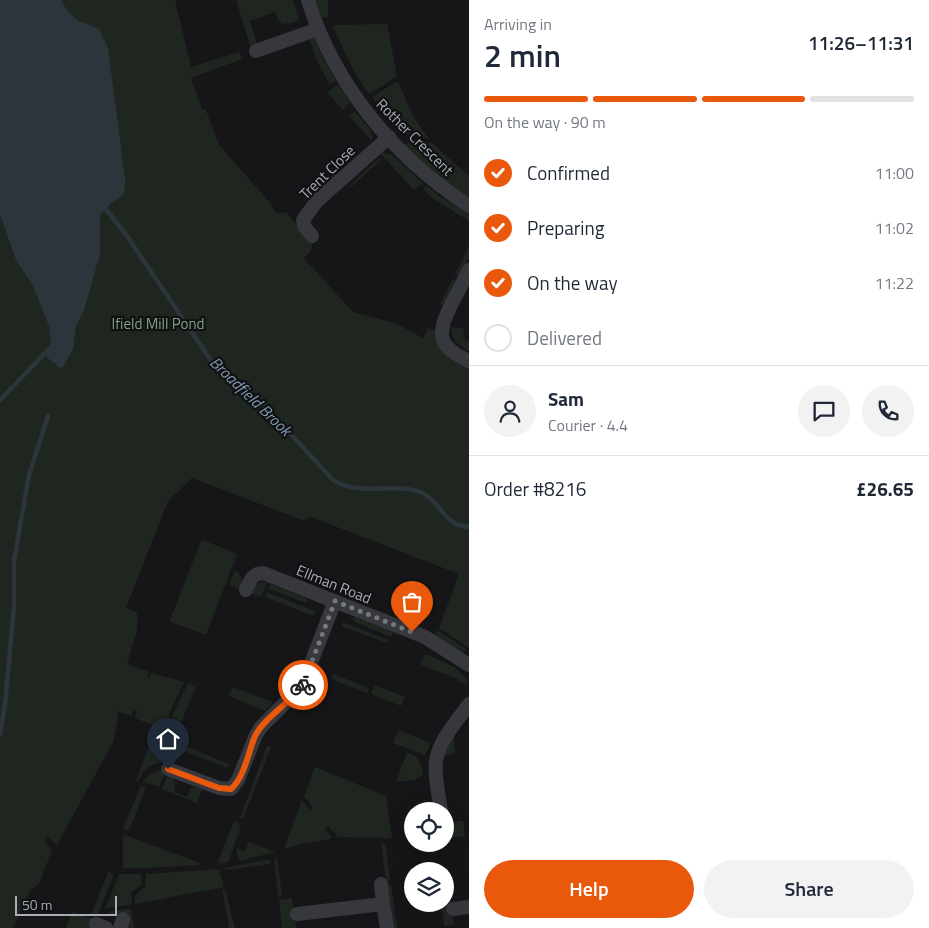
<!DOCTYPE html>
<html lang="en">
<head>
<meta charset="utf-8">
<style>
	:root { --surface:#fff; --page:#f2f2f3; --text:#1f2937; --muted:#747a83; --line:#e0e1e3; --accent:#ea580c }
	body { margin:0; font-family:"Titillium Web",sans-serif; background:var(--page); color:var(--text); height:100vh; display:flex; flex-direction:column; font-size:19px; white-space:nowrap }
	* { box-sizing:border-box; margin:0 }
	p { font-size:16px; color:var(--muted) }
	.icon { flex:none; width:28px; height:28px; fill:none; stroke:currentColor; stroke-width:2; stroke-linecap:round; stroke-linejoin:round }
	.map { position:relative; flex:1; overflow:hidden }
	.sheet { display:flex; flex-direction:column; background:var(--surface); width:460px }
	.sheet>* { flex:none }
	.buttons { position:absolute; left:404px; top:802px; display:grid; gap:10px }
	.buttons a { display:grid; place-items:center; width:50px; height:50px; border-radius:50%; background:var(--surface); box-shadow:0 5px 20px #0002; font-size:25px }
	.scale { position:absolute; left:15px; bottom:12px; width:102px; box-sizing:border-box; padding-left:5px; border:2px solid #a8adb8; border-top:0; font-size:14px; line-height:18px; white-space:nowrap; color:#a8adb8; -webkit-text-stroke:4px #111113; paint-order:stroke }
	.pin { position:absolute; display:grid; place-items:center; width:42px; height:42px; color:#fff; margin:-51px -21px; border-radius:50% 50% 50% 0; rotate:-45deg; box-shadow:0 0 5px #0007 }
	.pin .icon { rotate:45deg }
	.courier { position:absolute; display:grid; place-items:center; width:50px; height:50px; margin:-25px; border:4px solid #ea580c; border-radius:50%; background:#fff; color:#222; box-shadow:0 1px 6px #0007 }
	.summary em { font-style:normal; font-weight:600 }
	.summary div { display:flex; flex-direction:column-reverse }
	.summary { display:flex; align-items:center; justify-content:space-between; height:85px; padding:0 15px }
	h1 { font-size:32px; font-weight:600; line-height:38px }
	.bar { display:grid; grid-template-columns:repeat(4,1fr); gap:8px 5px; align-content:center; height:60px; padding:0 15px }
	.bar i { height:6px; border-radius:4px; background:var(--line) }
	.bar .current { background:var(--accent) }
	.bar p { grid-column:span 4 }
	.line { display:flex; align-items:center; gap:12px; padding:0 15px; border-top:1px solid var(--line) }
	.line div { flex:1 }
	.round { display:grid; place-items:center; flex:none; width:52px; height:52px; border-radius:26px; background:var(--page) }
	ol { padding:0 15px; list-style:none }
	li { display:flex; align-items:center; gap:15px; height:55px }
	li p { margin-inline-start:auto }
	li .icon { padding:5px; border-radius:50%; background:var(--accent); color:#fff; stroke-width:4 }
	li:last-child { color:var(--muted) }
	li i { width:28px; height:28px; border:2px solid var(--line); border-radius:50% }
	.action { display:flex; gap:10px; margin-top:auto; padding:10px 15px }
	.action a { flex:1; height:58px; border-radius:30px; background:var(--accent); color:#fff; font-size:20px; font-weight:600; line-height:58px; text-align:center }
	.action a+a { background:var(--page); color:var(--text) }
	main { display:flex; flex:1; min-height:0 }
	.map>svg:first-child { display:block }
	.green { fill:#1e261f }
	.water { fill:#2c353c }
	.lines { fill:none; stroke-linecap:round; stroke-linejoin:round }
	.stream { stroke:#2c353c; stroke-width:4.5 }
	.minor { stroke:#37383d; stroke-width:14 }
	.done { stroke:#757880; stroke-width:5; stroke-dasharray:0 9 }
	.route { stroke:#ea580c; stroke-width:6 }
	.labels { text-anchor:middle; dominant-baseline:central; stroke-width:4.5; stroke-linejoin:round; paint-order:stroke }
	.street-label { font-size:15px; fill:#a8adb8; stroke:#111113 }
	.park-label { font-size:15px; fill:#7fa381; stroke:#111113 }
	.water-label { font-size:16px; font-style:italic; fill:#7f9bb3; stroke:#111113 }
</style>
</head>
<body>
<main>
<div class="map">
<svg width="469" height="928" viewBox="0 0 469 928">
	<rect width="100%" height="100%" fill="#161618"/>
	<!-- green -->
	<g class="green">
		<polygon points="0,0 175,0 191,67 239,52 242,59 191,78 202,109 206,110 219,145 272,205 276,213 286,212 312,243 311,251 304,258 353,312 395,323 423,338 428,328 437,332 469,367 469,648 439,628 459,574 311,517 302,520 192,478 168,501 126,608 137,612 137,631 127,664 149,672 147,677 149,678 151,673 184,682 169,714 168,721 171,733 135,718 137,710 135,710 131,716 117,711 118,720 113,742 57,845 47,836 44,840 52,850 39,884 30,891 13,928 0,928"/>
		<polygon points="236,0 293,0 299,19 293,23 283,24 279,21 275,12 250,21 258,46 251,49"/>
		<polygon points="315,0 328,0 328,17 321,18"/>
		<polygon points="387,24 397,76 371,93 368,93 353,69 332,25"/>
		<polygon points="314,37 324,60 336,81 330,85 316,59 309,38"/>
		<polygon points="398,81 412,114 423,131 430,139 400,132 372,97"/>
		<polygon points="338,84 350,102 343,110 328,93 329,91"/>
		<path d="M355,111C361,120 375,130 372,141L349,116Z"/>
		<polygon points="413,139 432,143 469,176 469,199 434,175 404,145"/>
		<polygon points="380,153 385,153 392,155 423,183 414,190"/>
		<polygon points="378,159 382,159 349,189 355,180"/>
		<polygon points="340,172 340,173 312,198 305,196 326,178"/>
		<polygon points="426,185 439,196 469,214 469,221 435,200 423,189"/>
		<polygon points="469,245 469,257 459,277 455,275"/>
		<polygon points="453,278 457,281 445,306 440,304"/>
		<path d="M451,327L463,328L465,341H469V351C459,346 450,339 451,327Z"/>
		<polygon points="203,540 237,554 206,635 171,622 170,620 201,541"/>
		<path d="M235,571C243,575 243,581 240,589L229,585Z"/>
		<polygon points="260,582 267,583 261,597 252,594 255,586"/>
		<polygon points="270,584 308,599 306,603 269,589"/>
		<polygon points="267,592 315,611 313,616 265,597"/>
		<polygon points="353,618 357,618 393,632 391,637 357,623 353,620"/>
		<polygon points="343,622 388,640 387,643 341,626"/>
		<polygon points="437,630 466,649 463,654 434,635"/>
		<polygon points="425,654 455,667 467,680 467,685 457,680 458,679 421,665"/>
		<polygon points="333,674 369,688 367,693 331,679"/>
		<polygon points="188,683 196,686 176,735 172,716"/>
		<polygon points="374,685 405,697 401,706 371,694"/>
		<polygon points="233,687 273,702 265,711 229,696"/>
		<path d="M155,730L173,740C175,746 175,757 169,762C166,766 162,762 158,763C148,764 142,773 138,781H136Z"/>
		<polygon points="398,730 431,743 425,755 393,743"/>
		<polygon points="454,735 455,754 445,755 443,753"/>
		<polygon points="180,744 229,764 228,768 178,749"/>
		<polygon points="267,746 271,747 243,819 240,818"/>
		<path d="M407,752C419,757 421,762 423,774L415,780L396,782Z"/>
		<polygon points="315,767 386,796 392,838 338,837 328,826 325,829 332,837 330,839 301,844 284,849 302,800 310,810 313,808 304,796"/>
		<polygon points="158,771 163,771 165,773 159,787 143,782 148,776"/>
		<path d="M168,774C176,779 176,784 174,792L187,797L191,788L194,787L202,789L197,803L162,789Z"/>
		<polygon points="141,785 146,787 129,831 123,829"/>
		<polygon points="234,821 239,824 240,828 229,861 226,863 220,864 218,862"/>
		<path d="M457,821H463L465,836L445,839V836L449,835C449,828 451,825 457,821Z"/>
		<polygon points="125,835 200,863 199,865 147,868 123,868 123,836"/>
		<polygon points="249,842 273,851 275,852 239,861 236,848 245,851"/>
		<polygon points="381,843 386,846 390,881 386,881"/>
		<polygon points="277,857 282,895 278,896 274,859"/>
		<polygon points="270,859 270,864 224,870 225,868"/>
		<polygon points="219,869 224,887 135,904 135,895 145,887 146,874"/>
		<polygon points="108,872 114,874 97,917 91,915"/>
		<polygon points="119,874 141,874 142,884 131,893 132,904 105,909"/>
		<polygon points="391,884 397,928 393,928 387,885"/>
		<polygon points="222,890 225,890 235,928 229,928"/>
		<polygon points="449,891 454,925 444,926 441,904 445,904 445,892"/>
		<polygon points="292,898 296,928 282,928 279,900"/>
		<polygon points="128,909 131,909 134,928 126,928 129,920 107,912"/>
		<polygon points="72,912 95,920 92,928 66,928"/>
	</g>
	<!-- water -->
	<polygon class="water" points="0,0 61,0 68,12 77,20 99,29 108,48 125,178 125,189 122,196 110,204 101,214 100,220 100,254 84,310 76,326 73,349 63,367 59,368 56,364 46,357 51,342 49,326 33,286 16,260 0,214"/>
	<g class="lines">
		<!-- stream -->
		<g class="stream">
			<path d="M105,208L127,236L212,362L232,382L261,402L333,480C358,497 393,482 420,492C441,500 443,526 469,527"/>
			<polyline points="0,400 49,349"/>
			<polyline points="0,734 5,705 14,606 14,561 29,475 48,416"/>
		</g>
		<!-- minor -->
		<g class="minor">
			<path d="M308,0C334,85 395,158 469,206"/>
			<polyline points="256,51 318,29"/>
			<polyline points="312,236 304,226 303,220 317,201 389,137"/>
			<path d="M469,270C463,282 457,294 451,305C436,335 438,347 469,361"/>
			<path d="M246,590C250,581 252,573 263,573L425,637L469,665"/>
			<polyline points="168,769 219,788 231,789 238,780 256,735 261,727 302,686 335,601"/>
			<path d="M441,811C439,795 434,777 436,761C439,740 457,721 469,704"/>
			<polyline points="381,884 383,904"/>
			<polyline points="453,909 469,907"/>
			<polyline points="297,914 383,904 387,928"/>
			<polyline points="96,924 106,928"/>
			<polyline points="120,928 123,919"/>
		</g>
	</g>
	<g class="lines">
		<!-- done -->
		<polyline class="done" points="303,685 335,601 412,632"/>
		<!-- route -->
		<path class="route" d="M168,769L219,788L231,789C245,776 248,753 255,736C264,718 290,703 303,685"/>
	</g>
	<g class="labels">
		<!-- street labels -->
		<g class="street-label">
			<text transform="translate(415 137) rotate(45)">Rother Crescent</text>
			<text transform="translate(327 172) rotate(-44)">Trent Close</text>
			<text transform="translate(334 584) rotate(22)">Ellman Road</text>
		</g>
		<!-- park labels -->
		<g class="park-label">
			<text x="158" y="323">Ifield Mill Pond</text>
		</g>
		<!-- water labels -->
		<g class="water-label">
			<text transform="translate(251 396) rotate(44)">Broadfield Brook</text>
		</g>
	</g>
</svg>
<div class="buttons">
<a><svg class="icon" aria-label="locate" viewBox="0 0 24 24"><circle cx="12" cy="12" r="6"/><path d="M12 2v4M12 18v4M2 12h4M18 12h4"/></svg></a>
<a><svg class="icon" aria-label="layers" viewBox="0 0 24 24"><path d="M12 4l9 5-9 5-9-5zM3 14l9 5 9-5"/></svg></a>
</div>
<div class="scale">50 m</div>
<div class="pin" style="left:412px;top:632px;background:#ea580c"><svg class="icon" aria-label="bag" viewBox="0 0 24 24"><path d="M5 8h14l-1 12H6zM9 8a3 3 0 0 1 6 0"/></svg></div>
<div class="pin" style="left:168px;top:769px;background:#1f2937"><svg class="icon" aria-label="home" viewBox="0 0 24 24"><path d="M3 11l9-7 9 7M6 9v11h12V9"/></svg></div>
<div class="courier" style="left:303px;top:685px"><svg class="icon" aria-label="bike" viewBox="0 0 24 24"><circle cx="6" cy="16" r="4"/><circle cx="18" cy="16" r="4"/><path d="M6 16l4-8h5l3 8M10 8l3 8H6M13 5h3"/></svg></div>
</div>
<section class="sheet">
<div class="summary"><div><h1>2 min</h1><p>Arriving in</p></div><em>11:26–11:31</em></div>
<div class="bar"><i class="current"></i><i class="current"></i><i class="current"></i><i></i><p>On the way · 90 m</p></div>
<ol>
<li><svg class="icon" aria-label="check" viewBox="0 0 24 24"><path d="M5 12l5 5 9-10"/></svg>Confirmed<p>11:00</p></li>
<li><svg class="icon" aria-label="check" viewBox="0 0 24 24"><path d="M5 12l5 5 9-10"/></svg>Preparing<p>11:02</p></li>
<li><svg class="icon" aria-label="check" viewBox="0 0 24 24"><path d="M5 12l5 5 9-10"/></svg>On the way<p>11:22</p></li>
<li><i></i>Delivered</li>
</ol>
<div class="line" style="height:90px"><a class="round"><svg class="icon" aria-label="person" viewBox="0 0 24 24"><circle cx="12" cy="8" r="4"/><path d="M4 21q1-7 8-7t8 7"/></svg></a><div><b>Sam</b><p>Courier · 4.4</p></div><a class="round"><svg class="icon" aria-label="chat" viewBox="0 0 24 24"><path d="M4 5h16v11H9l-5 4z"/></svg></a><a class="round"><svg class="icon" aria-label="phone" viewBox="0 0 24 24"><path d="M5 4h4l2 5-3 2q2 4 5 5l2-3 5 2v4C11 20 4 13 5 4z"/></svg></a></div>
<div class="line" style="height:65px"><div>Order #8216</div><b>£26.65</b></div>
<div class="action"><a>Help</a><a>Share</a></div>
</section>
</main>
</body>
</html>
